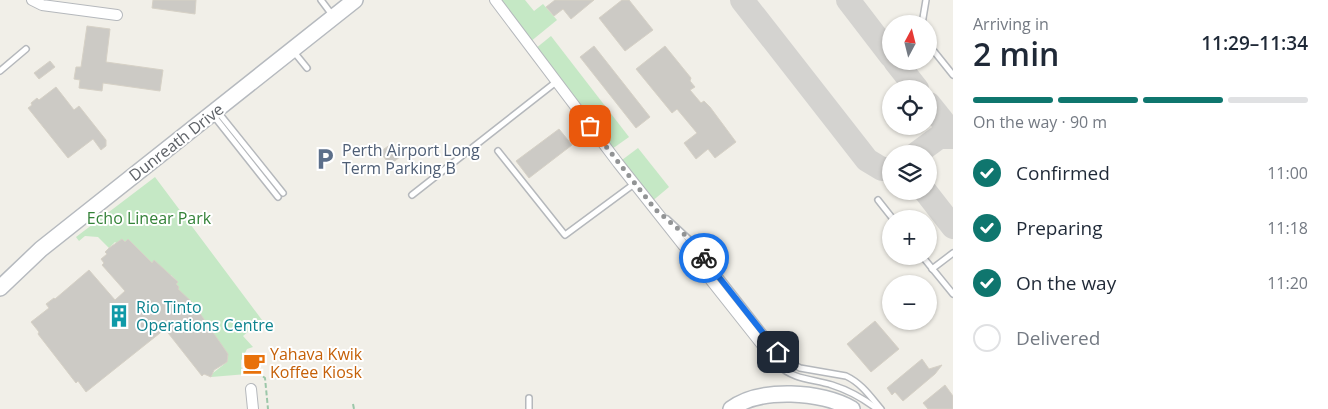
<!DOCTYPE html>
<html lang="en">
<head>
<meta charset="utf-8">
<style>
	:root { --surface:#fff; --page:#f6f6f7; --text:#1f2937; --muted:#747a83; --line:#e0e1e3; --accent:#0f766e }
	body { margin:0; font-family:"Open Sans",sans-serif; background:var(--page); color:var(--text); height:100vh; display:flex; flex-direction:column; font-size:19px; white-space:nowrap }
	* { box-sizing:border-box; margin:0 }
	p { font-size:16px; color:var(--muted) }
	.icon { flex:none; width:28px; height:28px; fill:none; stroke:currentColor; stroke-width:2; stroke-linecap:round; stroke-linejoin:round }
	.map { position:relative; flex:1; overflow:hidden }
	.panel { display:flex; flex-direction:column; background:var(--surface); width:375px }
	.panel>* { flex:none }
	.needle { width:32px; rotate:7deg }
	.controls { position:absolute; left:882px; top:15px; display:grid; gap:10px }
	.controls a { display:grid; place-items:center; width:55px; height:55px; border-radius:50%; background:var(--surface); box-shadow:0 1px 4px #0004; font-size:25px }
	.pin { position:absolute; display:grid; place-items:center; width:42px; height:42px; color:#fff; margin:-21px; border-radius:10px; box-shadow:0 2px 8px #0006 }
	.courier { position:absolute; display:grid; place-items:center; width:50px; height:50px; margin:-25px; border:4px solid #1a73e8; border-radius:50%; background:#fff; color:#222; box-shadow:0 1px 6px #0007 }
	.headline em { font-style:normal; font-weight:600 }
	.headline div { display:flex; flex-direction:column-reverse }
	.headline { display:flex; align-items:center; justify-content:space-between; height:85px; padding:0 20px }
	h1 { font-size:32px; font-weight:600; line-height:38px }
	.bar { display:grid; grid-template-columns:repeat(4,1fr); gap:8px 5px; align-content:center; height:60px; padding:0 20px }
	.bar i { height:6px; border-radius:4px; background:var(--line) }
	.bar .active { background:var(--accent) }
	.bar p { grid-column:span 4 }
	ol { padding:0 20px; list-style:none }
	li { display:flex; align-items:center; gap:15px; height:55px }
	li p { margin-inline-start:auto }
	li .icon { padding:5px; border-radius:50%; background:var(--accent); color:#fff; stroke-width:4 }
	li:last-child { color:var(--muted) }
	li i { width:28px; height:28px; border:2px solid var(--line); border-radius:50% }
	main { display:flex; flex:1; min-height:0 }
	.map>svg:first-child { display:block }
	.green { fill:#c5e8c5 }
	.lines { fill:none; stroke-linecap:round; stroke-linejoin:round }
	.taxiway { stroke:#d4d3d0; stroke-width:24 }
	.building { fill:#cccac5; stroke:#d6d1c6 }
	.service-casing { stroke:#b5b8bc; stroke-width:8 }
	.minor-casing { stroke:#b5b8bc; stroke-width:12 }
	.secondary-casing { stroke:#b6babf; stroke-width:18 }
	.path { stroke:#9cc7a9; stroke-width:2; stroke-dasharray:5 2.5; stroke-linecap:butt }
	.service { stroke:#fff; stroke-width:5 }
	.minor { stroke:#fff; stroke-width:10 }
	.secondary { stroke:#fff; stroke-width:15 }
	.done { stroke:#929495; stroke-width:5; stroke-dasharray:0 9 }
	.route { stroke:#1a73e8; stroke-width:6 }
	.labels { text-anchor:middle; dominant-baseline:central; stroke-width:4; stroke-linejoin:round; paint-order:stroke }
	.street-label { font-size:16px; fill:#5f6368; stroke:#fff }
	.service-label { font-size:16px; fill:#4e5e75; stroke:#fff; text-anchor:start }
	.park-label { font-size:16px; fill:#348238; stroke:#fff }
	.culture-label { font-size:16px; fill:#0d838f; stroke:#fff; text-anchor:start }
	.food-label { font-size:16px; fill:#c56008; stroke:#fff; text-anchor:start }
</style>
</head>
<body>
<main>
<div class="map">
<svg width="953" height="409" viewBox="0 0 953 409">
	<rect width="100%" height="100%" fill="#f1efe8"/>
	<!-- green -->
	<g class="green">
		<polygon points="499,0 525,0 534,11 543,4 557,20 530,42"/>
		<polygon points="551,36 629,137 612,149 535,49"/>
		<polygon points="638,148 669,187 650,203 618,163"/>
		<polygon points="155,177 262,320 243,336 253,347 247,349 245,353 247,356 241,360 241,367 247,374 211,377 213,373 227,362 228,354 208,327 208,324 203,318 199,319 201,315 171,295 179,287 176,284 178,282 171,275 169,278 154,260 152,263 128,239 125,242 122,239 117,244 115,242 109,248 98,237 85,236 79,241 76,237"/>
	</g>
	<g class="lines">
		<!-- taxiway -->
		<g class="taxiway">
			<polyline points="742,0 867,160 882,169 891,169"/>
			<polyline points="848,0 891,56"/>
			<polyline points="895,61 917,89"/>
			<polyline points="929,104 953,134"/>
			<polyline points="916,154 939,137 953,137"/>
			<polyline points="925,191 953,227"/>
		</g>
	</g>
	<!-- building -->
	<g class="building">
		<polygon points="153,0 196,0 195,14 152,8"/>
		<polygon points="555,0 594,0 571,19 563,9 554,16 546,7"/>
		<polygon points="622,0 629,0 653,30 625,51 599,18"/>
		<polygon points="87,26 110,29 106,62 163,70 160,91 103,83 102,91 79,88 80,80 74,79 76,67 81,67"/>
		<polygon points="594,46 650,117 636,128 580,57"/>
		<polygon points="665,46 691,78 690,81 695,87 690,90 701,103 704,101 710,107 736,142 715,158 708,149 696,159 684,143 697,133 677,109 672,113 636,69"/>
		<polygon points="50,61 55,67 39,79 34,73"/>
		<polygon points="56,87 74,110 79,106 106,140 106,146 101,150 93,139 68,158 28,108 32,105 31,103 37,98 39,100"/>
		<polygon points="559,129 572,145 529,178 516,161"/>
		<polygon points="391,144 401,156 390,165 380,152"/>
		<polygon points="122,239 125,242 128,239 152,263 154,260 178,282 176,284 179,287 178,289 195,305 194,307 201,315 228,354 227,362 214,370 211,377 204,374 202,376 165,329 86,392 78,381 76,383 38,334 39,332 31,322 49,308 46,304 54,298 55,299 89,270 115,300 125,291 102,265 104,263 101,259 107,254 105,252 109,248"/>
		<polygon points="875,321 899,349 871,372 847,344"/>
		<polygon points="922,359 929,369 942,365 935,374 903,401 895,392 892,395 887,388"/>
		<polygon points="945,385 953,396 953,409 928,409 923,403"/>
	</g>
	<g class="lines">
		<defs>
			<g id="service">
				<polyline points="321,0 333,16"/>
				<polyline points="922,24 926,0"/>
				<polyline points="929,45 953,75"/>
				<polyline points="294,52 307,68"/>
				<polyline points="0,71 26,49"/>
				<polyline points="218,112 283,193"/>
				<polyline points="213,115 278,197"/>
				<polyline points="498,151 565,235 634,184"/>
				<polyline points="412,195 556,82"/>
				<polyline points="878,200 893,219"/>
				<path d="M667,219L694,244L784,359L800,368L846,376C861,383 870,396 881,409"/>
				<polyline points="922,256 953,294"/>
				<polyline points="932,269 953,253"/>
				<path d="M778,365C794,380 813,379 832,385C848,390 864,399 877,409"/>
				<polyline points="529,398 529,409"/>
			</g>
			<g id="minor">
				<polyline points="32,0 42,5 117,15"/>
				<polyline points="495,0 618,163 778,365"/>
				<polyline points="251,389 253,409"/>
			</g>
			<g id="secondary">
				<polyline points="0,288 41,249 355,0"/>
				<path d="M731,409C760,387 822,391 852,409"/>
			</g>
		</defs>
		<!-- service casing -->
		<use href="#service" class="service-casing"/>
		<!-- minor casing -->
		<use href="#minor" class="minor-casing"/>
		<!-- secondary casing -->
		<use href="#secondary" class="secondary-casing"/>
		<!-- path -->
		<g class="path">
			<polyline points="257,372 265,378 268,409"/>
			<polyline points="353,404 354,409"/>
		</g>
		<!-- service -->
		<use href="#service" class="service"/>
		<!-- minor -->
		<use href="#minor" class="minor"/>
		<!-- secondary -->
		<use href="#secondary" class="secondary"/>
	</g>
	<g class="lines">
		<!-- done -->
		<polyline class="done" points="590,126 655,209 684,234 704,258"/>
		<!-- route -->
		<polyline class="route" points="704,258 778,352"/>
	</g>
	<!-- icons -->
	<defs>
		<symbol id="parking-bare" viewBox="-9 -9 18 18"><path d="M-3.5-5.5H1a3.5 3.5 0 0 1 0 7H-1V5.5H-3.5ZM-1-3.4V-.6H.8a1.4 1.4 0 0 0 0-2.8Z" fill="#5c6f8a" stroke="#fff" stroke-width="2.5" paint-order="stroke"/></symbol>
		<symbol id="building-bare" viewBox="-9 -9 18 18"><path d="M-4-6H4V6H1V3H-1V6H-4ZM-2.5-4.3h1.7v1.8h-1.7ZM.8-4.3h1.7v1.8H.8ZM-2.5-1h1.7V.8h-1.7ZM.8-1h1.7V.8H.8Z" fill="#0f9aa8" stroke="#fff" stroke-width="2.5" paint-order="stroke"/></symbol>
		<symbol id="cafe-bare" viewBox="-9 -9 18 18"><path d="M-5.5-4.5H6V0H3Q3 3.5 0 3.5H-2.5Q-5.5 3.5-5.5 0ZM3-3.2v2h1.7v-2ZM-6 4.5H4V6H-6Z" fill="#e8710a" stroke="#fff" stroke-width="2.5" paint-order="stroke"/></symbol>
	</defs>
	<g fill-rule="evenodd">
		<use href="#parking-bare" x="309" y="143" width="32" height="32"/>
		<use href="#building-bare" x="103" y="300" width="32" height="32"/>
		<use href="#cafe-bare" x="238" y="347" width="32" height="32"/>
	</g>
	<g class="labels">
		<!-- street labels -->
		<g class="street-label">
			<text transform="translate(176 142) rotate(-38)">Dunreath Drive</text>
		</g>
		<!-- service labels -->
		<g class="service-label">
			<text x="342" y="150">Perth Airport Long<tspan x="342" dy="18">Term Parking B</tspan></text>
		</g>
		<!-- park labels -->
		<g class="park-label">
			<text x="149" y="218">Echo Linear Park</text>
		</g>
		<!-- culture labels -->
		<g class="culture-label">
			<text x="136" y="307">Rio Tinto<tspan x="136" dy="18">Operations Centre</tspan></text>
		</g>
		<!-- food labels -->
		<g class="food-label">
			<text x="270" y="354">Yahava Kwik<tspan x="270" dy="18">Koffee Kiosk</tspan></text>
		</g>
	</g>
</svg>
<div class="controls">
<a><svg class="needle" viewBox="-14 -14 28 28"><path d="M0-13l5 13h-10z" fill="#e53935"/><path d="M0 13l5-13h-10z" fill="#747a83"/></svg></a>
<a><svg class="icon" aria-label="locate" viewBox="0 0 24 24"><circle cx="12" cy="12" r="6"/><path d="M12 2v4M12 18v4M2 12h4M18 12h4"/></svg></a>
<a><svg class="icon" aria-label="layers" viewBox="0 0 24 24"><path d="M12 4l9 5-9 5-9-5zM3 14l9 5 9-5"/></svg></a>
<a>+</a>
<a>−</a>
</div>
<div class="pin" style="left:590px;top:126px;background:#ea580c"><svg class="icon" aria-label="bag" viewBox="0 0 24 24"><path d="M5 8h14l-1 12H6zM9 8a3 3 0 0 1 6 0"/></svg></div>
<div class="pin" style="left:778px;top:352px;background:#1f2937"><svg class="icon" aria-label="home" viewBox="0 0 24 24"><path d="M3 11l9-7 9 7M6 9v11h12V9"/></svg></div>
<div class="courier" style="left:704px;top:258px"><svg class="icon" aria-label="bike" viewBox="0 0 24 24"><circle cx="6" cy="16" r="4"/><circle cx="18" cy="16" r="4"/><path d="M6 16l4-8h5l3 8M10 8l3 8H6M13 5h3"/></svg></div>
</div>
<section class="panel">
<div class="headline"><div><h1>2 min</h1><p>Arriving in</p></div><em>11:29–11:34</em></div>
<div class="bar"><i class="active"></i><i class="active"></i><i class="active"></i><i></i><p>On the way · 90 m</p></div>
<ol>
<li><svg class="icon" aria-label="check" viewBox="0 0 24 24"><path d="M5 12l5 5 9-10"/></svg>Confirmed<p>11:00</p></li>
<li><svg class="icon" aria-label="check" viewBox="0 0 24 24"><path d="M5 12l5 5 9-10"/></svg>Preparing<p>11:18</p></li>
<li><svg class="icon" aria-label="check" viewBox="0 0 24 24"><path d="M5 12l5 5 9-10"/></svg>On the way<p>11:20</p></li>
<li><i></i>Delivered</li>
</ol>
</section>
</main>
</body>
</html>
